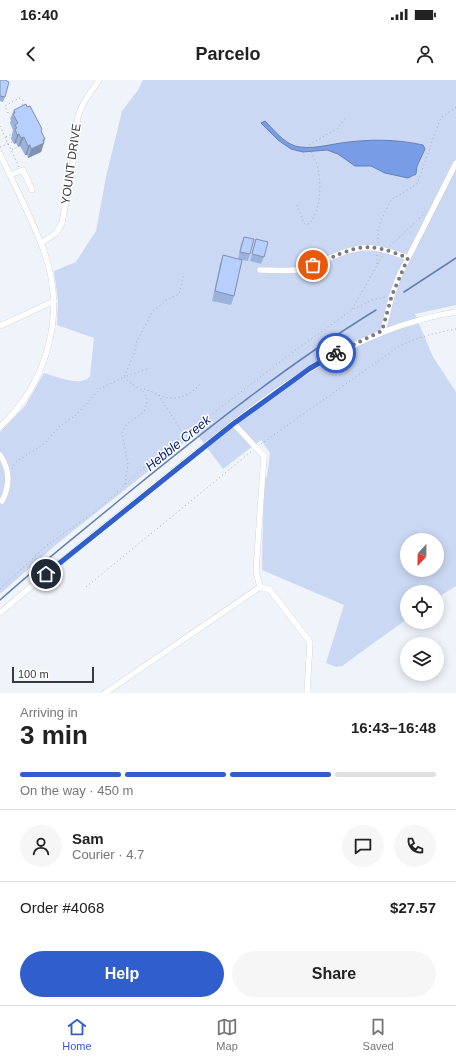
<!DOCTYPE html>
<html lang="en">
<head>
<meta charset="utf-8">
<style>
	:root { --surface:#fff; --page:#f6f6f6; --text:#222; --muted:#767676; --line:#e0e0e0; --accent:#305ecd }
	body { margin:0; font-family:Arial,sans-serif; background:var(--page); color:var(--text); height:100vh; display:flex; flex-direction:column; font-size:15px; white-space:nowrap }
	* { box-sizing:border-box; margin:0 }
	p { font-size:13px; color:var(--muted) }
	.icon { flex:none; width:22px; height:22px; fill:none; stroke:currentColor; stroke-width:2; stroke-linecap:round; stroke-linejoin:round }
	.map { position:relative; height:613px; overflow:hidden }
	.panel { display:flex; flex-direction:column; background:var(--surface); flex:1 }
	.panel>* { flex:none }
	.needle { width:26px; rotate:202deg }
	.fabs { position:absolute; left:400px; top:453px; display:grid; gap:8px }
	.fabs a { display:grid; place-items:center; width:44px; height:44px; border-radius:50%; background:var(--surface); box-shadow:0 2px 10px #0003; font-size:20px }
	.scale { position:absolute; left:12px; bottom:10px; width:82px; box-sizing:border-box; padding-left:4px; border:2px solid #383a3d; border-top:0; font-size:11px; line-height:14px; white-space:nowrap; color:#383a3d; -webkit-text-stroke:3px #fff; paint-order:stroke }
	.pin { position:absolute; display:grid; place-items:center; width:34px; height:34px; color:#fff; margin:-17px; border:2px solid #fff; border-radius:50%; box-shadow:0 1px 4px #0007 }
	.courier { position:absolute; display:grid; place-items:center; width:40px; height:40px; margin:-20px; border:3px solid #305ecd; border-radius:50%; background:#fff; color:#222; box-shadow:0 1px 5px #0007 }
	.summary em { font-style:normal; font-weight:800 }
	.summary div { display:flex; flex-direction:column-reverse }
	.summary { display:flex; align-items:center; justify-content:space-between; height:68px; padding:0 20px }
	h1 { font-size:26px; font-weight:800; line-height:30px }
	.bar { display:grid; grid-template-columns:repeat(4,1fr); gap:6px 4px; align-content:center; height:48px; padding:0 20px }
	.bar i { height:5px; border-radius:3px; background:var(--line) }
	.bar .on { background:var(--accent) }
	.bar p { grid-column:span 4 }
	.line { display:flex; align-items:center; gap:10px; padding:0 20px; border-top:1px solid var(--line) }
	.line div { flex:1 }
	.round { display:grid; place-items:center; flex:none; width:42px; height:42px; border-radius:21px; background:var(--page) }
	.action { display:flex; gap:8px; margin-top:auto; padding:8px 20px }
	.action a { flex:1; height:46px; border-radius:24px; background:var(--accent); color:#fff; font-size:16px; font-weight:800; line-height:46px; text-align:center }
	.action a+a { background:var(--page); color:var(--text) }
	.status { display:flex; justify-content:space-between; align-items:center; height:28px; padding:0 20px; background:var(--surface); direction:ltr }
	.status svg { height:11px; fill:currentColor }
	header { display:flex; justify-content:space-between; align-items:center; height:52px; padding:0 20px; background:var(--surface); font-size:18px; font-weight:800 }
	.menu { display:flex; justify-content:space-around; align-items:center; height:56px; border-top:1px solid var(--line); background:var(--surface); font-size:11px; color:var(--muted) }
	.menu a { display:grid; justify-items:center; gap:2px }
	.menu .on { color:var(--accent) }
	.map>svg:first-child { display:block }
	.green { fill:#cbd8f3; fill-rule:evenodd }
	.water { fill:#789ce6; stroke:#657fb3 }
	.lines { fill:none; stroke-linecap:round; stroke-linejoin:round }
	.stream { stroke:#657fb3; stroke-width:1.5 }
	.minor-casing { stroke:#c0c4cb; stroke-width:6 }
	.path { stroke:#a8abb0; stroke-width:1; stroke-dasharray:1 3; stroke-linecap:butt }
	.minor { stroke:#fff; stroke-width:5.5 }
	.wall { fill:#9db2da }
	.shaded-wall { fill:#8091b1 }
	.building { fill:#b7cffd; stroke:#8091b1 }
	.done { stroke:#787b7f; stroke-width:4; stroke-dasharray:0 7.2 }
	.route { stroke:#305ecd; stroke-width:5 }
	.labels { text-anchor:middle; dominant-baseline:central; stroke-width:3; stroke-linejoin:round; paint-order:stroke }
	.street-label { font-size:12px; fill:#383a3d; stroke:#fff }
	.water-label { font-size:13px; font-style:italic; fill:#072579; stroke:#fff }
</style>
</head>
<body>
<div class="status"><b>16:40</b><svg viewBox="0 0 49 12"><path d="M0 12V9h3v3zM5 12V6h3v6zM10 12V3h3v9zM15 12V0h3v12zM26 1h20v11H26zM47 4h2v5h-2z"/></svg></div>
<header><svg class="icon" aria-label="back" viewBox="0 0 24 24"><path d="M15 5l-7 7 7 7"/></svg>Parcelo<svg class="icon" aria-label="person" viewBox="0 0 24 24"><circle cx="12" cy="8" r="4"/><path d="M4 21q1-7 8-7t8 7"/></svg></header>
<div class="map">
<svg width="456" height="613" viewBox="0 0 456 613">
	<rect width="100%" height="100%" fill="#eff3fa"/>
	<!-- green -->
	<path class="green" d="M143,0H456V225L415,234L433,277L456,312V506L437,518V512H407V539L342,586L336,587L326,583L344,525L262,490L264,398L267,397L270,373L261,360L223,389L196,353L58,463L0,514V352L25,326L44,293C56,296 82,308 90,296L94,258L57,245L58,221L54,191L76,182L96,151L106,97L122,31L138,10ZM407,460H437V490H407Z"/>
	<!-- water -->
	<path class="water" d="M265,41C274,50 283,62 295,66C310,70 327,65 341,63C369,59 396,59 423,65L425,69L417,86L416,94L408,98L385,93L371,86H355L338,74L327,70L303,72L291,69L278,60L261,43Z"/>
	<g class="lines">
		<!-- stream -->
		<g class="stream">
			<polyline points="404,212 456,178"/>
			<path d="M0,520C41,483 85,449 128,413C208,348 288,284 376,230"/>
		</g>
		<defs>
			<g id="minor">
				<path d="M0,74C15,107 33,140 45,174C66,236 47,303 0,347"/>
				<polyline points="10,95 23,90 32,110"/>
				<polyline points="41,163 56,153 62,143 74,76 78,36 84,22 99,0"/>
				<path d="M260,190C275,190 289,192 303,189C313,186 323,181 332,177C362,163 378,166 408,178"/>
				<polyline points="0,246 54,221"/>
				<polyline points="383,251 392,215 399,196 456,83"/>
				<polyline points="233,343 264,376 256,491 260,507"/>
				<path d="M0,375C10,390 10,406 2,421"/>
				<path d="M0,533C56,485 113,439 171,393C257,324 343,250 456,232"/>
				<polyline points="105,613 260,507 270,510 310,562 307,613"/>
			</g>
		</defs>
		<!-- minor casing -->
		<use href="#minor" class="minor-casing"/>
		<!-- path -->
		<g class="path">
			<polyline points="8,33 5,26 19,18 23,20 22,27"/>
			<polyline points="0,46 19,87"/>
			<polyline points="6,57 12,54"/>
			<polyline points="0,67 12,62"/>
			<polyline points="12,70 18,67"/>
			<path d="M297,125L304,143L306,145L310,143C321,128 322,103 317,85C314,77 310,72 310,64L337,49L346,37"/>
			<polyline points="378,163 378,151 381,140 391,120 417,104 438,45 441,38 456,27"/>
			<polyline points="390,166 424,134"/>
			<polyline points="377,184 377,174"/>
			<polyline points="352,229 383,175"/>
			<polyline points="144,309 158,314 184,355"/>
			<path d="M159,315C173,322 191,316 200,304"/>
			<path d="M261,364L398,267C417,257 435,253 456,249"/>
			<polyline points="12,389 17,381 44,364 60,346 76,335 101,308 124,297 134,274 137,261 153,231 167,220 179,214 184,193"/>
			<path d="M125,404L128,384L122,352L127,344L144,332C154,308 135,310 124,297L150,288"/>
			<polyline points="86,507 252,371"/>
			<polyline points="0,509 46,466 93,433 111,418 152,380 297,269 352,230 372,220 385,217"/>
		</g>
		<!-- minor -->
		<use href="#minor" class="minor"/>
	</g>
	<!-- wall -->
	<g class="wall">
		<polygon points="0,1 5,17 3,22 0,21"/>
		<polygon points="14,30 41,51 44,63 41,72 28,78 27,75 25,75 20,66 18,67 16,63 14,64 11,59 12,55 12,54 13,50 10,43 11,40 10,39"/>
		<polygon points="244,157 250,174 248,181 242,180 234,216 231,225 212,221 220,184 223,175 238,179 241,164"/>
		<polygon points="256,159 264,177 261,184 250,181 254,166"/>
	</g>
	<!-- shaded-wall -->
	<g class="shaded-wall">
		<polygon points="19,54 16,63 14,64 17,55"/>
		<polygon points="24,57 20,66 18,67 21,58"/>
		<polygon points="45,59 41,72 28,78 31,69"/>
		<polygon points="30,65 27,75 25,75 28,66"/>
	</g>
	<!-- building -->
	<g class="building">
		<polygon points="0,0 5,0 9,2 5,17 0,16"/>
		<polygon points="26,24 27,27 30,26 42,49 41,51 45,59 43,60 44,63 31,69 30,65 28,66 24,57 21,58 19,54 17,55 15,49 17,48 15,45 18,43 13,34 15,33 14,30"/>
		<polygon points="244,157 254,159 250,174 240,172"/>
		<polygon points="256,159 268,162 264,177 252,174"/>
		<polygon points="223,175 242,180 234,216 215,211"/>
	</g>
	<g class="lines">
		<!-- done -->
		<path class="done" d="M313,185C356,168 362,159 408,178L392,215L382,251L336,273"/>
		<!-- route -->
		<polyline class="route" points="46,494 233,344 309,289 336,273"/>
	</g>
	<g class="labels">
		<!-- street labels -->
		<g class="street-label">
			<text transform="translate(71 84) rotate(-82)">YOUNT DRIVE</text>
		</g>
		<!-- water labels -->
		<g class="water-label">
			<text transform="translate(178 363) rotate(-39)">Hebble Creek</text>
		</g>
	</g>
</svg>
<div class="fabs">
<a><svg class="needle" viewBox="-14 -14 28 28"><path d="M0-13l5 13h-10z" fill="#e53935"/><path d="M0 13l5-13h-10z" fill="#767676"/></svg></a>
<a><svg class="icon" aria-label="locate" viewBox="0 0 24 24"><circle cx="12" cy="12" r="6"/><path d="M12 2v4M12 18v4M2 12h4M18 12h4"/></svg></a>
<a><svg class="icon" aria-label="layers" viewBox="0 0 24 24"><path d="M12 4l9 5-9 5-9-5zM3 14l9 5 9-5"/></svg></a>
</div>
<div class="scale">100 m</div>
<div class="pin" style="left:313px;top:185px;background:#ea580c"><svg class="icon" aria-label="bag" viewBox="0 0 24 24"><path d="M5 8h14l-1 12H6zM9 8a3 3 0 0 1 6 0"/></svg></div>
<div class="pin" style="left:46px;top:494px;background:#1f2937"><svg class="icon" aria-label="home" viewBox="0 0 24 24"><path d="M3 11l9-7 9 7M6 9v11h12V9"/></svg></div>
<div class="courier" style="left:336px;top:273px"><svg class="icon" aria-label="bike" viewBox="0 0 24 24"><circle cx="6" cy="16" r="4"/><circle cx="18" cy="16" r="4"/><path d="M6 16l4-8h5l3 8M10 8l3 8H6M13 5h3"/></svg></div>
</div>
<section class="panel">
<div class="summary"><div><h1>3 min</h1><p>Arriving in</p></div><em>16:43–16:48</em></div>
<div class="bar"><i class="on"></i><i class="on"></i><i class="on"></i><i></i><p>On the way · 450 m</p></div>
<div class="line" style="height:72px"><a class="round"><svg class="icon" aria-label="person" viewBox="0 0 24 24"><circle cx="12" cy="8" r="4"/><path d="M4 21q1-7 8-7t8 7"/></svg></a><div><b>Sam</b><p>Courier · 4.7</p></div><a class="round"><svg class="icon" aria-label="chat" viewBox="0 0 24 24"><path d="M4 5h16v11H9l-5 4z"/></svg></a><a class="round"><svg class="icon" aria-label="phone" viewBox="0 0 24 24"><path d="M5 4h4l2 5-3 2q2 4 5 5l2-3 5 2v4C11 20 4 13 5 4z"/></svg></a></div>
<div class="line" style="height:52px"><div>Order #4068</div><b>$27.57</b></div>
<div class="action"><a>Help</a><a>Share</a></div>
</section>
<nav class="menu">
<a class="on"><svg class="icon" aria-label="home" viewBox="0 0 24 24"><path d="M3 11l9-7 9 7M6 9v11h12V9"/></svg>Home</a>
<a><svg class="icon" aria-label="map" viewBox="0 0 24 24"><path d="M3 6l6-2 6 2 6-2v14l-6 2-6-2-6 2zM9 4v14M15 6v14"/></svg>Map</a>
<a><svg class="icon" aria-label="saved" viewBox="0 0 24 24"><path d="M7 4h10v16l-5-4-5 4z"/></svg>Saved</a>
</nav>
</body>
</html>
